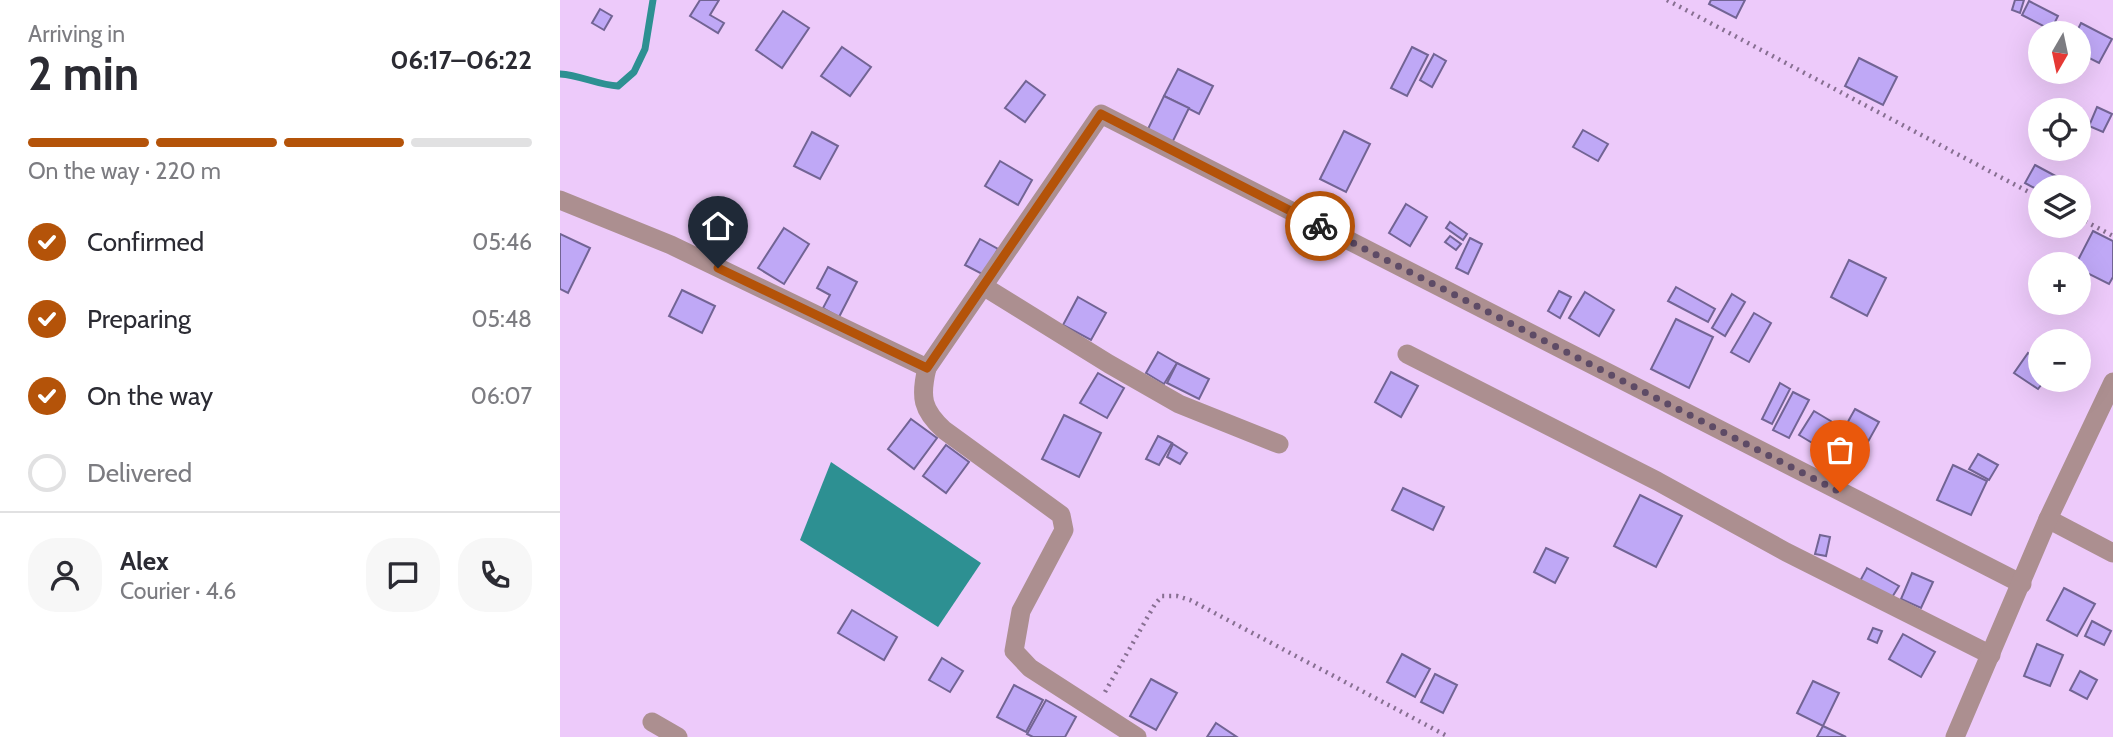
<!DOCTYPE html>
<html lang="en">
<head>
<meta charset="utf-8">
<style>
	:root { --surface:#fff; --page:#f7f7f7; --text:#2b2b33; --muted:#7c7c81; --line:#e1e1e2; --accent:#b45309 }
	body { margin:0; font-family:Cabin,sans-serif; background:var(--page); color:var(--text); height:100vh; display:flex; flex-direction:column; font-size:26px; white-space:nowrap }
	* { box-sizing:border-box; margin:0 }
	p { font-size:23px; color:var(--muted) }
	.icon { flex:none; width:38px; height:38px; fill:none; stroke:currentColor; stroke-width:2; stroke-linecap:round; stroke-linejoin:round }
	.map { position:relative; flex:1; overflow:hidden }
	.panel { display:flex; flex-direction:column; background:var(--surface); width:560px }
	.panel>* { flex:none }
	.needle { width:46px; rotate:189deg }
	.buttons { position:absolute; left:1468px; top:21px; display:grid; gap:14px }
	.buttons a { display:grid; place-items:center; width:63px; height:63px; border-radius:50%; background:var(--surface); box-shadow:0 7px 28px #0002; font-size:35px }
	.pin { position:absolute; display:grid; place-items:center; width:60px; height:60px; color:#fff; margin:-72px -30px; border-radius:50% 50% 50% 0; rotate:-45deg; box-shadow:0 0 7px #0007 }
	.pin .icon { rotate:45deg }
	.courier { position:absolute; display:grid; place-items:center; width:70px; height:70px; margin:-35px; border:5px solid #b45309; border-radius:50%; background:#fff; color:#222; box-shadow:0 2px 9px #0007 }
	.head em { font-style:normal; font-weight:700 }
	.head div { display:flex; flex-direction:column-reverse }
	.head { display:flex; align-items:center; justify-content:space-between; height:119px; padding:0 28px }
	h1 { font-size:46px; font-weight:700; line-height:52px }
	.bar { display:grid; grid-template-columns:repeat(4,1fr); gap:10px 7px; align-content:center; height:84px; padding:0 28px }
	.bar i { height:9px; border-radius:5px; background:var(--line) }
	.bar .active { background:var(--accent) }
	.bar p { grid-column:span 4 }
	.line { display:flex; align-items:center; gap:18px; padding:0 28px; border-top:2px solid var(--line) }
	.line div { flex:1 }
	.round { display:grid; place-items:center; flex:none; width:74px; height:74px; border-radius:28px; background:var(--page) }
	ol { padding:0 28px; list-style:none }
	li { display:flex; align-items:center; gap:21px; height:77px }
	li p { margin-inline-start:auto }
	li .icon { padding:7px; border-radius:50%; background:var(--accent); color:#fff; stroke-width:4 }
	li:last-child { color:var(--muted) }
	li i { width:38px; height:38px; border:4px solid var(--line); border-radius:50% }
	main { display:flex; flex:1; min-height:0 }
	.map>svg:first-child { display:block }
	.water { fill:#2d9092 }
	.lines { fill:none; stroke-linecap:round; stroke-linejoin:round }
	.stream { stroke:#2d9092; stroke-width:7 }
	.building { fill:#bfa8f6; stroke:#726494; stroke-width:2 }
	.path { stroke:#876f91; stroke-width:4.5; stroke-dasharray:2 5; stroke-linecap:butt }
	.street { stroke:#ac8f90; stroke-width:19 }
	.done { stroke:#5e4b66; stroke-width:7; stroke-dasharray:0 12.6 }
	.route { stroke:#b45309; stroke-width:9 }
</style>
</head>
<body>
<main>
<section class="panel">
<div class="head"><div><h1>2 min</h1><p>Arriving in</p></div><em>06:17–06:22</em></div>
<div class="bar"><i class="active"></i><i class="active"></i><i class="active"></i><i></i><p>On the way · 220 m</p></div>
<ol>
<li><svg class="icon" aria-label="check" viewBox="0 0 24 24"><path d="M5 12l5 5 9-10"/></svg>Confirmed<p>05:46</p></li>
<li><svg class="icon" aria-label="check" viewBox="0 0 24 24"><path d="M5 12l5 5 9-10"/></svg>Preparing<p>05:48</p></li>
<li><svg class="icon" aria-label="check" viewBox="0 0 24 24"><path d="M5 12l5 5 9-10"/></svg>On the way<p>06:07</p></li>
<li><i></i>Delivered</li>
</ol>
<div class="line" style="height:126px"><a class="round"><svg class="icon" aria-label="person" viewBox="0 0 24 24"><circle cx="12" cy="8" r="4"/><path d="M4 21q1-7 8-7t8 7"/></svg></a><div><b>Alex</b><p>Courier · 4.6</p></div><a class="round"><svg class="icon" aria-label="chat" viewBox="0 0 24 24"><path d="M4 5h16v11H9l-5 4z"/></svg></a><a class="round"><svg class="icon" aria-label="phone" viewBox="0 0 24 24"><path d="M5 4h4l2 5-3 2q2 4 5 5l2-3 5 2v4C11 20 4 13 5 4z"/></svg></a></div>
</section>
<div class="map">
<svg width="1553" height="737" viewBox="0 0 1553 737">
	<rect width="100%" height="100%" fill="#edcafa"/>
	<!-- water -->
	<polygon class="water" points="271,462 421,563 378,627 240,540"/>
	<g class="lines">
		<!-- stream -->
		<path class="stream" d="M0,74C20,75 38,85 58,86L74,72L85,49L93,0"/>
	</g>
	<!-- building -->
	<g class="building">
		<polygon points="140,0 159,0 150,15 164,23 158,33 130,16"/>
		<polygon points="1151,0 1185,0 1176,18 1149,4"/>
		<polygon points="1455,0 1464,0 1460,13 1452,10"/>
		<polygon points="1469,1 1498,16 1491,30 1462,15"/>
		<polygon points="40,9 52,16 44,30 32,23"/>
		<polygon points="223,11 249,28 222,68 196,50"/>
		<polygon points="1521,23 1552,39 1539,63 1519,53 1519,33 1516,33"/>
		<polygon points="282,47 311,67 290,96 261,76"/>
		<polygon points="852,47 868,55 847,96 831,88"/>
		<polygon points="874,54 886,61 872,87 860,80"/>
		<polygon points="1299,58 1337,77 1323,105 1285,86"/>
		<polygon points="618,69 653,86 639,114 604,96"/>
		<polygon points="466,81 485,95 465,122 445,108"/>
		<polygon points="604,96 629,108 612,143 587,131"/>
		<polygon points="1537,107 1552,114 1543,132 1529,126"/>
		<polygon points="1023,130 1048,144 1038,161 1013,147"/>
		<polygon points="784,131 810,144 786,192 760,179"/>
		<polygon points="252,132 278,146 260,179 234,166"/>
		<polygon points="440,161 472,180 458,205 425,186"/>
		<polygon points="1475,165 1503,180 1499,187 1480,187 1480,191 1465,183"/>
		<polygon points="846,204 867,217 850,246 829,233"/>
		<polygon points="890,222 907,234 903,240 886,228"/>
		<polygon points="224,228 249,244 224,284 198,268"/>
		<polygon points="1533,231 1553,241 1553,277 1549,284 1519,269 1519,264 1516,264"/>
		<polygon points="0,234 30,248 8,293 0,289"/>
		<polygon points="890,236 901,244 896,250 885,242"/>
		<polygon points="910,238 922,244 908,274 896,268"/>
		<polygon points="420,239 438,249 424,275 405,265"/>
		<polygon points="1289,260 1326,278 1307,316 1271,297"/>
		<polygon points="268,267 297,282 279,317 263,308 270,295 257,288"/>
		<polygon points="1116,287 1155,309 1148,322 1108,301"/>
		<polygon points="122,290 155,306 142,333 109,316"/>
		<polygon points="999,291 1011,297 1000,318 988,311"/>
		<polygon points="1025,292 1054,310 1039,336 1009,318"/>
		<polygon points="1172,294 1185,302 1165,336 1152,328"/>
		<polygon points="518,297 546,313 531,340 503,325"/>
		<polygon points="1194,313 1211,323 1189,362 1171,352"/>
		<polygon points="1116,319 1153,337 1129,388 1091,369"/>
		<polygon points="598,352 617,363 604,384 586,373"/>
		<polygon points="1468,353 1480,362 1480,380 1485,380 1478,389 1454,373"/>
		<polygon points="617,363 649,379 639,399 607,383"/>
		<polygon points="831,372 858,386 841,417 815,402"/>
		<polygon points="538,373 564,388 547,418 520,403"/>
		<polygon points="1220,383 1230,389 1212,424 1202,419"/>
		<polygon points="1233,392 1249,400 1229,438 1213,430"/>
		<polygon points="1295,409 1319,422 1295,465 1271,452"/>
		<polygon points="1254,411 1279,426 1264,450 1239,435"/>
		<polygon points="504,415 541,433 519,477 482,459"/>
		<polygon points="351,419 377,438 354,469 328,449"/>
		<polygon points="598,436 612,443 599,465 586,459"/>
		<polygon points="613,444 627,453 620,464 607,457"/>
		<polygon points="386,445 409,462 386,493 363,476"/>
		<polygon points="1418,454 1438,465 1429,480 1409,469"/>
		<polygon points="1393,465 1427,481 1411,515 1377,500"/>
		<polygon points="843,488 884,507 873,530 832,510"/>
		<polygon points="1080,495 1122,516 1096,567 1054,546"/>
		<polygon points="1260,535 1270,537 1266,556 1255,554"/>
		<polygon points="986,548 1008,558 995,583 974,572"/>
		<polygon points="1307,568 1339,586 1331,599 1300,581"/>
		<polygon points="1352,573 1373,582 1361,608 1341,599"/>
		<polygon points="1504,588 1535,604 1517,636 1487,620"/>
		<polygon points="292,610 337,637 324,660 278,633"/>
		<polygon points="1532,621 1551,631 1544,645 1525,636"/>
		<polygon points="1313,628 1322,631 1317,643 1308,639"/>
		<polygon points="1343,634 1375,652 1361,677 1329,659"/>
		<polygon points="1477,644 1503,655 1490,686 1464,676"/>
		<polygon points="842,654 870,669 855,697 827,682"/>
		<polygon points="382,658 403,671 390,692 369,680"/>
		<polygon points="1520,671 1537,680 1527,699 1510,690"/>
		<polygon points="875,674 897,685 883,713 861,702"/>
		<polygon points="591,679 617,693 596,730 570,716"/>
		<polygon points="1253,681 1279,693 1263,726 1237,713"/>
		<polygon points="454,685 483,700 466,732 437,717"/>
		<polygon points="486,700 516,717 505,737 473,737 467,734"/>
		<polygon points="656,723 677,737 647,737"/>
		<polygon points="1263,726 1286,737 1257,737"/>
	</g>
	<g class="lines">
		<!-- path -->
		<g class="path">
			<polyline points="1107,0 1480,198"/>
			<polyline points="1519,218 1553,236"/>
			<polyline points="545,692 595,604 602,596 617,596 630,600 889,737"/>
		</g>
		<!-- street -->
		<g class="street">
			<polyline points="0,200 111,245 367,368 541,114 1462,584"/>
			<polyline points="423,286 549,364 619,404 719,444"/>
			<polyline points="847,354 1097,481 1226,552 1431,655"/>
			<path d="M367,368C360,397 362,410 384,430L501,515L504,530L461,611L454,651L470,668L577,737"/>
			<polyline points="1488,519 1553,553"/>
			<polyline points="92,722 118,737"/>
			<polyline points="1395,737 1488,519 1553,382"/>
		</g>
	</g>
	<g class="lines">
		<!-- done -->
		<polyline class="done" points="760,226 1280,492"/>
		<!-- route -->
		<polyline class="route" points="158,268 367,368 541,114 760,226"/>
	</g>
</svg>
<div class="buttons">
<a><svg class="needle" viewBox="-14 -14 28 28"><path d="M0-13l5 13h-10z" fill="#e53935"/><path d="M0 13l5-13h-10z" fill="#7c7c81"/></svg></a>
<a><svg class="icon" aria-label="locate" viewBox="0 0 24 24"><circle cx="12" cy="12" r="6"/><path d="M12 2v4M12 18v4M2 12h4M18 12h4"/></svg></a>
<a><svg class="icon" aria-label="layers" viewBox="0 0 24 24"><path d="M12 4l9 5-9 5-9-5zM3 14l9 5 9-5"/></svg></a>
<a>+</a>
<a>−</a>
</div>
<div class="pin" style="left:1280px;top:492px;background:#ea580c"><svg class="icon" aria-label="bag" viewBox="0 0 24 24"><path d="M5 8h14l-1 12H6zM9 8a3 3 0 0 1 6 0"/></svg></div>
<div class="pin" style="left:158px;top:268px;background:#1f2937"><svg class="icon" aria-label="home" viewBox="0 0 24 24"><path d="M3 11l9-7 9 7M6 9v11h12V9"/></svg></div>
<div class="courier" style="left:760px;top:226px"><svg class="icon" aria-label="bike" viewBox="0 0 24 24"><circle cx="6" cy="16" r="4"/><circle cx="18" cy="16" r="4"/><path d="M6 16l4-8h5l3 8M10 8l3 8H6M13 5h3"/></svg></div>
</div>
</main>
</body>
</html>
